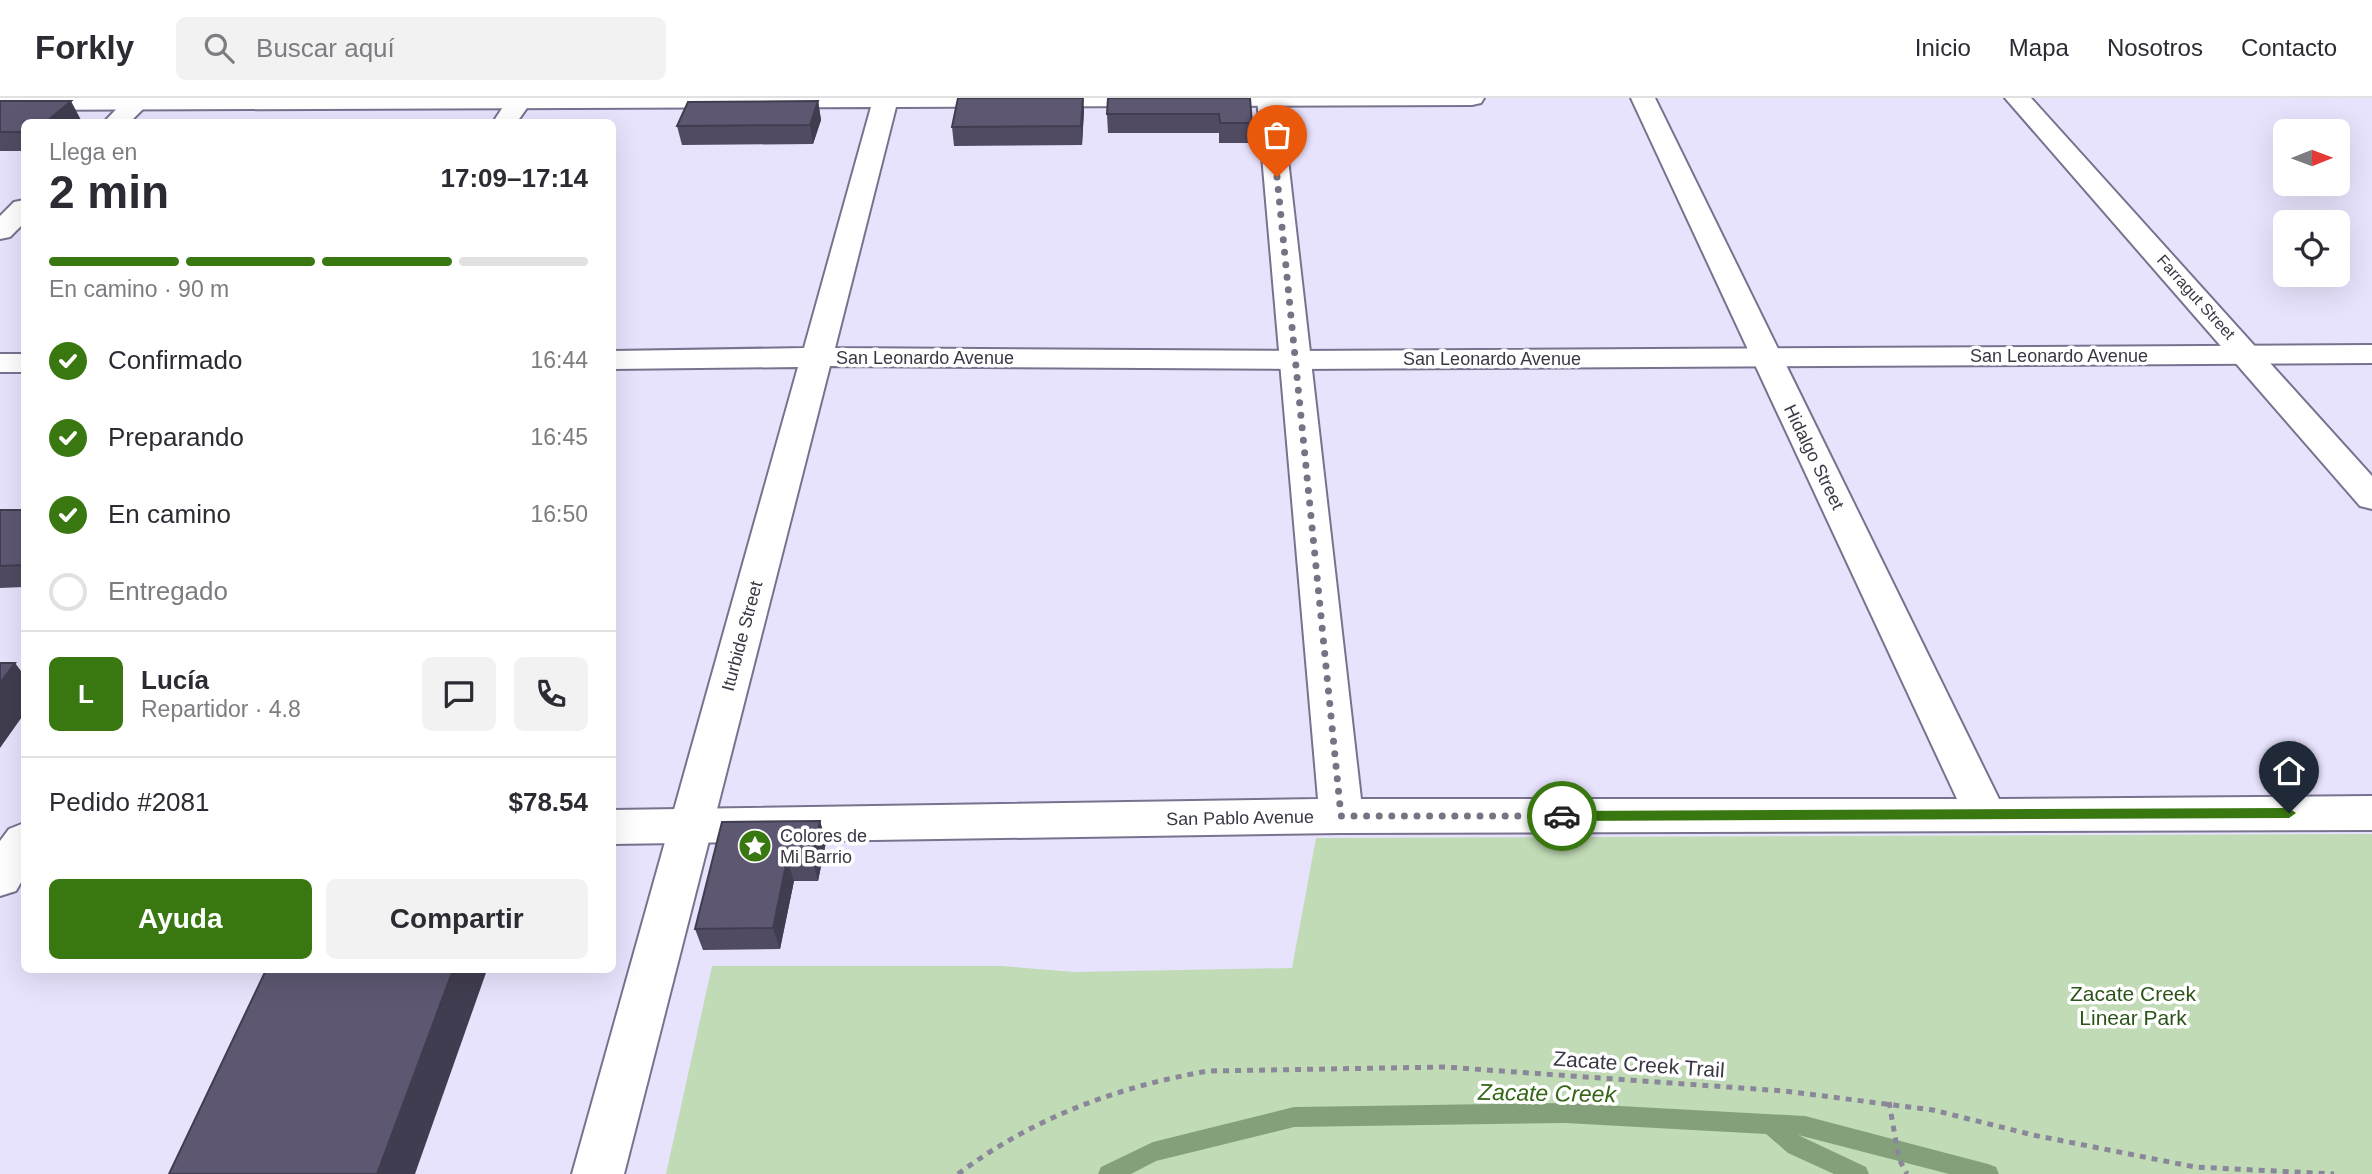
<!DOCTYPE html>
<html lang="es">
<head>
<meta charset="utf-8">
<style>
	:root { --surface:#fff; --page:#f2f2f3; --text:#2b2b33; --muted:#7c7c81; --line:#e1e1e2; --accent:#397710 }
	body { margin:0; font-family:Helvetica,sans-serif; background:var(--page); color:var(--text); height:100vh; display:flex; flex-direction:column; font-size:26px; white-space:nowrap }
	* { box-sizing:border-box; margin:0 }
	p { font-size:23px; color:var(--muted) }
	.icon { flex:none; width:38px; height:38px; fill:none; stroke:currentColor; stroke-width:2; stroke-linecap:round; stroke-linejoin:round }
	.map { position:relative; flex:1; overflow:hidden }
	.sheet { position:absolute; left:21px; top:21px; width:595px; height:854px; display:flex; flex-direction:column; background:var(--surface); border-radius:10px; box-shadow:0 7px 28px #0002 }
	.sheet>* { flex:none }
	.needle { width:46px; rotate:89deg }
	.fabs { position:absolute; left:2273px; top:21px; display:grid; gap:14px }
	.fabs a { display:grid; place-items:center; width:77px; height:77px; border-radius:10px; background:var(--surface); box-shadow:0 7px 28px #0002; font-size:35px }
	.pin { position:absolute; display:grid; place-items:center; width:60px; height:60px; color:#fff; margin:-72px -30px; border-radius:50% 50% 50% 0; rotate:-45deg; box-shadow:0 0 7px #0007 }
	.pin .icon { rotate:45deg }
	.courier { position:absolute; display:grid; place-items:center; width:70px; height:70px; margin:-35px; border:5px solid #397710; border-radius:50%; background:#fff; color:#222; box-shadow:0 2px 9px #0007 }
	.headline em { font-style:normal; font-weight:800 }
	.headline div { display:flex; flex-direction:column-reverse }
	.headline { display:flex; align-items:center; justify-content:space-between; height:119px; padding:0 28px }
	h1 { font-size:46px; font-weight:800; line-height:52px }
	.bar { display:grid; grid-template-columns:repeat(4,1fr); gap:10px 7px; align-content:center; height:84px; padding:0 28px }
	.bar i { height:9px; border-radius:5px; background:var(--line) }
	.bar .on { background:var(--accent) }
	.bar p { grid-column:span 4 }
	.line { display:flex; align-items:center; gap:18px; padding:0 28px; border-top:2px solid var(--line) }
	.line div { flex:1 }
	.round { display:grid; place-items:center; flex:none; width:74px; height:74px; border-radius:10px; background:var(--page) }
	ol { padding:0 28px; list-style:none }
	li { display:flex; align-items:center; gap:21px; height:77px }
	li p { margin-inline-start:auto }
	li .icon { padding:7px; border-radius:50%; background:var(--accent); color:#fff; stroke-width:4 }
	li:last-child { color:var(--muted) }
	li i { width:38px; height:38px; border:4px solid var(--line); border-radius:50% }
	.cta { display:flex; gap:14px; margin-top:auto; padding:14px 28px }
	.cta a { flex:1; height:80px; border-radius:10px; background:var(--accent); color:#fff; font-size:28px; font-weight:800; line-height:80px; text-align:center }
	.cta a+a { background:var(--page); color:var(--text) }
	header { display:flex; align-items:center; gap:42px; box-sizing:border-box; height:98px; padding:0 35px; background:var(--surface); border-bottom:2px solid var(--line) }
	header strong { font-size:33px }
	nav { display:flex; gap:38px; margin-inline-start:auto; font-size:24px }
	.search { width:490px; height:63px; background:var(--page); display:flex; align-items:center; gap:18px; box-sizing:border-box; padding:0 24px; border-radius:10px; color:var(--muted); font-size:26px }
	.map>svg:first-child { display:block }
	.green { fill:#c1dbb6 }
	.lines { fill:none; stroke-linecap:round; stroke-linejoin:round }
	.stream { fill:#84a07a; fill-rule:evenodd }
	.street-casing { stroke:#78728f; stroke-width:4 }
	.secondary-casing { stroke:#78728f; stroke-width:4 }
	.path { stroke:#8b879a; stroke-width:5; stroke-dasharray:6 6; stroke-linecap:butt }
	.street { fill:#fff; fill-rule:evenodd }
	.secondary { fill:#fff; fill-rule:evenodd }
	.wall { fill:#504b62 }
	.shaded-wall { fill:#413d50 }
	.building { fill:#5d5772; stroke:#413d50; stroke-width:2 }
	.route { fill:#397710 }
	.done { stroke:#777385; stroke-width:7; stroke-dasharray:0 12.6 }
	.labels { text-anchor:middle; dominant-baseline:central; stroke-width:7; stroke-linejoin:round; paint-order:stroke }
	.far-street-label { font-size:16px; fill:#3a3744; stroke:#fff }
	.street-label { font-size:18px; fill:#3a3744; stroke:#fff }
	.poi-label { font-size:18px; fill:#3a3744; stroke:#fff; text-anchor:start }
	.near-park-label { font-size:21px; fill:#2d5418; stroke:#fff }
	.near-street-label { font-size:21px; fill:#3a3744; stroke:#fff }
	.near-water-label { font-size:23px; font-style:italic; fill:#346716; stroke:#fff }
</style>
</head>
<body>
<header>
<strong>Forkly</strong>
<div class="search"><svg class="icon" aria-label="search" viewBox="0 0 24 24"><circle cx="10" cy="10" r="6"/><path d="M15 15l6 6"/></svg>Buscar aquí</div>
<nav><a>Inicio</a><a>Mapa</a><a>Nosotros</a><a>Contacto</a></nav>
</header>
<div class="map">
<svg width="2372" height="1076" viewBox="0 0 2372 1076">
	<rect width="100%" height="100%" fill="#e8e3fd"/>
	<!-- green -->
	<polygon class="green" points="2372,736 2372,1076 666,1076 712,868 1002,868 1074,874 1292,870 1316,740"/>
	<g class="lines">
		<!-- stream -->
		<polygon class="stream" points="1565,1005 1805,1018 1988,1066 1996,1069 1999,1076 1949,1076 1798,1037 1866,1069 1869,1076 1834,1076 1788,1055 1766,1036 1565,1025 1294,1029 1156,1063 1131,1076 1098,1076 1101,1069 1153,1044 1294,1009"/>
		<defs>
			<g id="street">
				<polygon points="127,0 154,0 130,24 104,24"/>
				<polygon points="509,0 534,0 517,24 493,24"/>
				<polygon points="1257,0 1281,0 1361,701 1957,701 1631,0 1655,0 1999,701 2372,698 2372,732 1341,735 612,746 612,712 1318,701"/>
				<polygon points="2005,0 2031,0 2372,378 2372,411 2360,408"/>
				<polygon points="24,102 24,125 10,139 0,141 0,118 14,104"/>
				<polygon points="24,725 24,779 16,793 0,798 0,743 9,731"/>
			</g>
			<g id="secondary">
				<polygon points="0,0 1484,0 1481,5 1472,7 896,9 835,250 1295,253 2372,247 2372,265 1295,271 830,268 624,1076 572,1076 798,269 612,271 612,253 804,250 871,9 0,12"/>
				<rect x="0" y="256" width="24" height="18"/>
			</g>
		</defs>
		<!-- street casing -->
		<use href="#street" class="street-casing"/>
		<!-- secondary casing -->
		<use href="#secondary" class="secondary-casing"/>
		<!-- path -->
		<g class="path">
			<polyline points="1889,1004 1899,1061 1907,1076"/>
			<path d="M958,1076C1033,1020 1116,989 1208,973L1445,969L1784,993L1933,1012L2033,1037L2195,1069L2334,1076"/>
		</g>
		<!-- street -->
		<use href="#street" class="street"/>
		<!-- secondary -->
		<use href="#secondary" class="secondary"/>
	</g>
	<!-- wall -->
	<g class="wall">
		<polygon points="1250,0 1252,25 1251,45 1219,45 1219,35 1108,35 1107,16"/>
		<polygon points="0,3 81,22 24,24 24,53 0,53"/>
		<polygon points="818,3 821,22 813,46 682,47 677,28"/>
		<polygon points="1084,12 1082,47 954,48 952,29"/>
		<polygon points="0,412 24,412 24,489 0,490"/>
		<polygon points="820,723 826,744 818,783 794,783 780,851 703,852 695,831"/>
	</g>
	<!-- shaded-wall -->
	<g class="shaded-wall">
		<polygon points="1083,0 1084,12 1082,47 1081,28"/>
		<polygon points="71,3 81,22 79,24 46,24"/>
		<polygon points="818,3 821,22 813,46 810,27"/>
		<polygon points="15,565 24,577 24,616 0,650 0,585"/>
		<polygon points="820,723 826,744 818,783 812,761"/>
		<polygon points="787,762 794,783 780,851 773,830"/>
		<polygon points="453,872 487,872 415,1076 377,1076"/>
	</g>
	<!-- building -->
	<g class="building">
		<polygon points="958,0 1083,0 1081,28 952,29"/>
		<polygon points="1108,0 1250,0 1252,25 1220,25 1219,16 1107,16"/>
		<polygon points="0,3 71,3 46,24 24,24 24,34 0,34"/>
		<polygon points="818,3 810,27 677,28 688,4"/>
		<polygon points="0,412 24,412 24,467 0,468"/>
		<polygon points="0,565 15,565 0,585"/>
		<polygon points="820,723 812,761 787,762 773,830 695,831 722,724"/>
		<polygon points="266,872 453,872 377,1076 169,1076"/>
	</g>
	<!-- route -->
	<polygon class="route" points="2289,710 2296,715 2289,720 1562,723 1556,718 1562,713"/>
	<g class="lines">
		<!-- done -->
		<polyline class="done" points="1277,79 1341,718 1562,718"/>
	</g>
	<!-- icons -->
	<defs>
		<symbol id="sight-disc" viewBox="-11 -11 22 22"><circle r="9.5" fill="#397710" stroke="#fff"/><path d="M0-6L1.8-2.2L6-1.7L2.9 1.2L3.7 5.4L0 3.3L-3.7 5.4L-2.9 1.2L-6-1.7L-1.8-2.2Z" fill="#fff"/></symbol>
	</defs>
	<g fill-rule="evenodd">
		<use href="#sight-disc" x="736" y="729" width="38" height="38"/>
	</g>
	<g class="labels">
		<!-- far-street labels -->
		<g class="far-street-label">
			<text transform="translate(2196 199) rotate(48)">Farragut Street</text>
		</g>
		<!-- street labels -->
		<g class="street-label">
			<text x="2059" y="258">San Leonardo Avenue</text>
			<text x="925" y="260">San Leonardo Avenue</text>
			<text x="1492" y="261">San Leonardo Avenue</text>
			<text transform="translate(1814 359) rotate(64)">Hidalgo Street</text>
			<text transform="translate(742 538) rotate(-75)">Iturbide Street</text>
			<text transform="translate(1240 720) rotate(-1)">San Pablo Avenue</text>
		</g>
		<!-- poi labels -->
		<g class="poi-label">
			<text x="780" y="738">Colores de<tspan x="780" dy="21">Mi Barrio</tspan></text>
		</g>
		<!-- near-park labels -->
		<g class="near-park-label">
			<text x="2133" y="895">Zacate Creek<tspan x="2133" dy="24">Linear Park</tspan></text>
		</g>
		<!-- near-street labels -->
		<g class="near-street-label">
			<text transform="translate(1639 966) rotate(4)">Zacate Creek Trail</text>
		</g>
		<!-- near-water labels -->
		<g class="near-water-label">
			<text transform="translate(1547 995) rotate(1)">Zacate Creek</text>
		</g>
	</g>
</svg>
<div class="fabs">
<a><svg class="needle" viewBox="-14 -14 28 28"><path d="M0-13l5 13h-10z" fill="#e53935"/><path d="M0 13l5-13h-10z" fill="#7c7c81"/></svg></a>
<a><svg class="icon" aria-label="locate" viewBox="0 0 24 24"><circle cx="12" cy="12" r="6"/><path d="M12 2v4M12 18v4M2 12h4M18 12h4"/></svg></a>
</div>
<div class="pin" style="left:1277px;top:79px;background:#ea580c"><svg class="icon" aria-label="bag" viewBox="0 0 24 24"><path d="M5 8h14l-1 12H6zM9 8a3 3 0 0 1 6 0"/></svg></div>
<div class="pin" style="left:2289px;top:715px;background:#1f2937"><svg class="icon" aria-label="home" viewBox="0 0 24 24"><path d="M3 11l9-7 9 7M6 9v11h12V9"/></svg></div>
<div class="courier" style="left:1562px;top:718px"><svg class="icon" aria-label="car" viewBox="0 0 24 24"><path d="M5 17H2v-5l4-1 3-4h7l3 4 3 1v5h-3M9 17h6M6 11h13"/><circle cx="7" cy="17" r="2"/><circle cx="17" cy="17" r="2"/></svg></div>
<section class="sheet">
<div class="headline"><div><h1>2 min</h1><p>Llega en</p></div><em>17:09–17:14</em></div>
<div class="bar"><i class="on"></i><i class="on"></i><i class="on"></i><i></i><p>En camino · 90 m</p></div>
<ol>
<li><svg class="icon" aria-label="check" viewBox="0 0 24 24"><path d="M5 12l5 5 9-10"/></svg>Confirmado<p>16:44</p></li>
<li><svg class="icon" aria-label="check" viewBox="0 0 24 24"><path d="M5 12l5 5 9-10"/></svg>Preparando<p>16:45</p></li>
<li><svg class="icon" aria-label="check" viewBox="0 0 24 24"><path d="M5 12l5 5 9-10"/></svg>En camino<p>16:50</p></li>
<li><i></i>Entregado</li>
</ol>
<div class="line" style="height:126px"><b class="round" style="background:var(--accent);color:#fff">L</b><div><b>Lucía</b><p>Repartidor · 4.8</p></div><a class="round"><svg class="icon" aria-label="chat" viewBox="0 0 24 24"><path d="M4 5h16v11H9l-5 4z"/></svg></a><a class="round"><svg class="icon" aria-label="phone" viewBox="0 0 24 24"><path d="M5 4h4l2 5-3 2q2 4 5 5l2-3 5 2v4C11 20 4 13 5 4z"/></svg></a></div>
<div class="line" style="height:91px"><div>Pedido #2081</div><b>$78.54</b></div>
<div class="cta"><a>Ayuda</a><a>Compartir</a></div>
</section>
</div>
</body>
</html>
